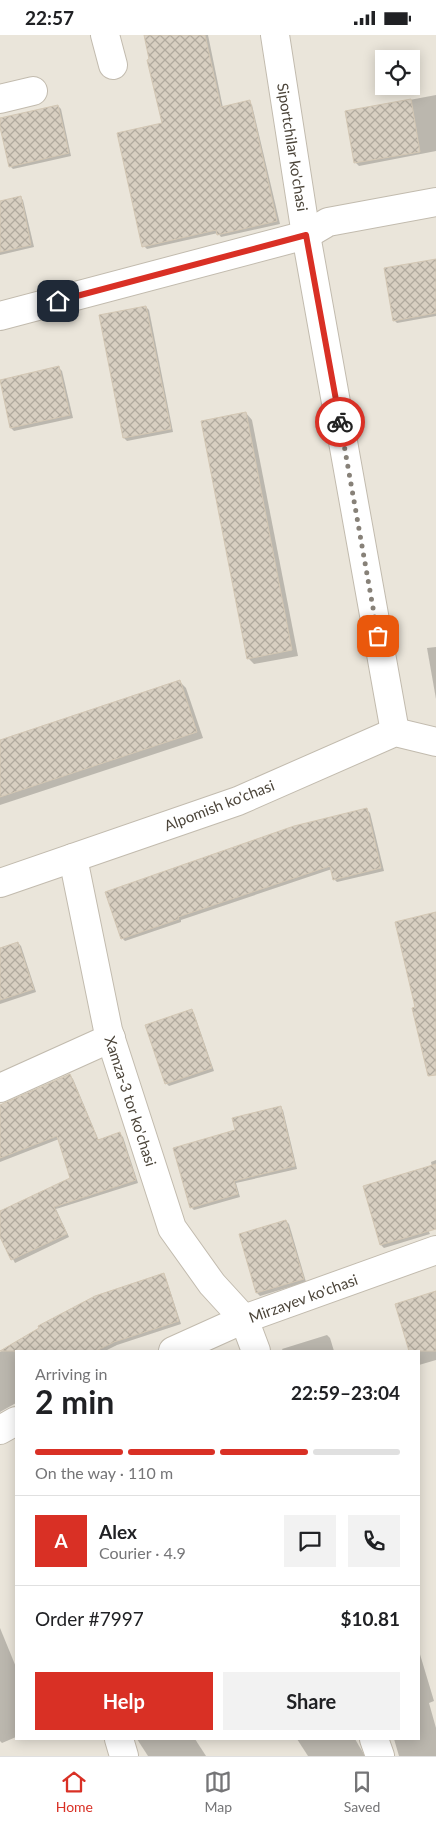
<!DOCTYPE html>
<html lang="en">
<head>
<meta charset="utf-8">
<style>
	:root { --surface:#fff; --page:#f2f2f2; --text:#202124; --muted:#757577; --line:#e0e0e0; --accent:#d93025 }
	body { margin:0; font-family:Lato,sans-serif; background:var(--page); color:var(--text); height:100vh; display:flex; flex-direction:column; font-size:19px; white-space:nowrap }
	* { box-sizing:border-box; margin:0 }
	p { font-size:16px; color:var(--muted) }
	.icon { flex:none; width:28px; height:28px; fill:none; stroke:currentColor; stroke-width:2; stroke-linecap:round; stroke-linejoin:round }
	.map { position:relative; flex:1; overflow:hidden }
	.details { position:absolute; left:15px; top:1315px; width:405px; height:390px; display:flex; flex-direction:column; background:var(--surface); border-radius:0px; box-shadow:0 2px 12px #0003 }
	.details>* { flex:none }
	.fabs { position:absolute; left:375px; top:15px; display:grid; gap:10px }
	.fabs a { display:grid; place-items:center; width:45px; height:45px; border-radius:0px; background:var(--surface); box-shadow:0 2px 12px #0003; font-size:25px }
	.pin { position:absolute; display:grid; place-items:center; width:42px; height:42px; color:#fff; margin:-21px; border-radius:10px; box-shadow:0 2px 8px #0006 }
	.courier { position:absolute; display:grid; place-items:center; width:50px; height:50px; margin:-25px; border:4px solid #d93025; border-radius:50%; background:#fff; color:#222; box-shadow:0 1px 6px #0007 }
	.summary em { font-style:normal; font-weight:700 }
	.summary div { display:flex; flex-direction:column-reverse }
	.summary { display:flex; align-items:center; justify-content:space-between; height:85px; padding:0 20px }
	h1 { font-size:32px; font-weight:700; line-height:38px }
	.bar { display:grid; grid-template-columns:repeat(4,1fr); gap:8px 5px; align-content:center; height:60px; padding:0 20px }
	.bar i { height:6px; border-radius:4px; background:var(--line) }
	.bar .active { background:var(--accent) }
	.bar p { grid-column:span 4 }
	.line { display:flex; align-items:center; gap:12px; padding:0 20px; border-top:1px solid var(--line) }
	.line div { flex:1 }
	.round { display:grid; place-items:center; flex:none; width:52px; height:52px; border-radius:0px; background:var(--page) }
	.action { display:flex; gap:10px; margin-top:auto; padding:10px 20px }
	.action a { flex:1; height:58px; border-radius:0px; background:var(--accent); color:#fff; font-size:20px; font-weight:700; line-height:58px; text-align:center }
	.action a+a { background:var(--page); color:var(--text) }
	.status { display:flex; justify-content:space-between; align-items:center; height:35px; padding:0 25px; background:var(--surface); direction:ltr }
	.status svg { height:14px; fill:currentColor }
	.dock { display:flex; justify-content:space-around; align-items:center; height:70px; border-top:1px solid var(--line); background:var(--surface); font-size:14px; color:var(--muted) }
	.dock a { display:grid; justify-items:center; gap:2px }
	.dock .active { color:var(--accent) }
	.map>svg:first-child { display:block }
	.residential { fill:#eae5da; fill-rule:evenodd }
	.shadow { fill:#0003 }
	.building { fill:url(#building-cross-hatch); stroke:#d3c7b4 }
	.lines { fill:none; stroke-linecap:round; stroke-linejoin:round }
	.minor-casing { stroke:#c2bbae; stroke-width:30 }
	.minor { stroke:#fff; stroke-width:28 }
	.done { stroke:#878178; stroke-width:5; stroke-dasharray:0 9 }
	.route { stroke:#d93025; stroke-width:6 }
	.labels { text-anchor:middle; dominant-baseline:central; stroke-width:4; stroke-linejoin:round; paint-order:stroke }
	.street-label { font-size:15px; fill:#4b4439; stroke:#fff }
</style>
</head>
<body>
<div class="status"><b>22:57</b><svg viewBox="0 0 49 12"><path d="M0 12V9h3v3zM5 12V6h3v6zM10 12V3h3v9zM15 12V0h3v12zM26 1h20v11H26zM47 4h2v5h-2z"/></svg></div>
<div class="map">
<svg width="436" height="1721" viewBox="0 0 436 1721">
	<defs>
		<pattern id="building-cross-hatch" width="8" height="8" patternUnits="userSpaceOnUse" patternTransform="scale(1.25)"><rect width="8" height="8" fill="#d8cfc1"/><path d="M0 0l8 8M0 8l8-8" fill="none" stroke="#b1aa9e"/></pattern>
	</defs>
	<rect width="100%" height="100%" fill="#f6f3ec"/>
	<!-- residential -->
	<path class="residential" d="M0,0H436V1721H0ZM384,24H411V51H384ZM16,1316H419V1704H16Z"/>
	<!-- shadow -->
	<g class="shadow">
		<polygon points="144,0 208,0 223,73 249,67 252,70 280,189 221,202 218,198 147,214 144,211 163,89"/>
		<polygon points="436,60 436,116 359,131 356,128 346,77"/>
		<polygon points="58,71 61,74 71,121 13,134 10,131 0,84"/>
		<polygon points="20,162 23,165 34,212 0,220 0,167"/>
		<polygon points="436,225 436,281 397,288 394,285"/>
		<polygon points="146,272 149,275 173,397 127,406 124,403 100,281"/>
		<polygon points="59,333 62,336 73,383 14,396 11,393 1,346"/>
		<polygon points="246,378 252,385 298,621 254,629 248,623"/>
		<polygon points="436,612 436,664 427,613"/>
		<polygon points="180,647 186,653 203,703 0,770 0,707"/>
		<polygon points="367,775 370,778 384,836 337,847 334,844 332,834 181,885 181,887 125,906 122,903"/>
		<polygon points="18,908 21,911 36,957 0,969 0,914"/>
		<polygon points="191,976 194,978 214,1036 169,1051 166,1048"/>
		<polygon points="70,1041 73,1044 99,1106 120,1099 123,1102 138,1148 56,1174 69,1202 15,1228 0,1199 0,1177 72,1143 59,1104 0,1127 0,1071"/>
		<polygon points="280,1072 283,1075 297,1134 236,1148 240,1162 194,1175 191,1172"/>
		<polygon points="436,1125 436,1192 428,1195 430,1199 384,1213 381,1210 432,1132 431,1127"/>
		<polygon points="286,1186 289,1189 306,1247 260,1261 257,1258"/>
		<polygon points="163,1240 166,1243 181,1289 117,1310 105,1316 16,1316 16,1368 0,1377 0,1317 40,1293"/>
		<polygon points="436,1257 436,1325 419,1330 419,1316 410,1316 396,1270"/>
		<polygon points="327,1300 330,1303 334,1316 283,1316 282,1314"/>
		<polygon points="0,1593 16,1632 16,1702 2,1708 0,1706"/>
		<polygon points="419,1616 434,1666 429,1668 436,1693 436,1721 399,1721 394,1704 419,1704"/>
		<polygon points="137,1704 195,1704 206,1721 148,1721"/>
		<polygon points="297,1704 355,1704 365,1721 308,1721"/>
	</g>
	<!-- building -->
	<g class="building">
		<polygon points="144,0 205,0 221,72 250,65 277,186 217,200 216,195 142,212 117,98 162,88 147,25 149,24"/>
		<polygon points="411,64 420,117 354,128 345,76"/>
		<polygon points="58,70 69,118 9,132 0,92 0,83"/>
		<polygon points="21,161 31,210 0,217 0,166"/>
		<polygon points="436,224 436,278 393,286 384,233"/>
		<polygon points="146,271 171,394 123,403 99,280"/>
		<polygon points="59,331 70,380 10,393 0,345"/>
		<polygon points="246,377 292,615 247,624 201,386"/>
		<polygon points="180,645 197,697 0,762 0,705"/>
		<polygon points="367,773 381,833 333,845 330,831 178,882 179,884 121,904 105,857 294,791"/>
		<polygon points="436,877 436,1040 428,1041 412,973 415,972 395,887"/>
		<polygon points="18,907 34,954 0,965 0,913"/>
		<polygon points="192,974 212,1033 165,1049 145,990"/>
		<polygon points="70,1039 98,1105 120,1097 136,1145 54,1172 67,1199 11,1225 0,1202 0,1176 70,1143 57,1101 0,1123 0,1070"/>
		<polygon points="281,1071 295,1131 234,1146 238,1159 190,1173 173,1113 235,1095 232,1083"/>
		<polygon points="436,1129 436,1194 380,1210 363,1151"/>
		<polygon points="286,1185 304,1244 256,1258 239,1199"/>
		<polygon points="164,1238 179,1286 114,1307 96,1316 0,1316 39,1293 38,1291 95,1261"/>
		<polygon points="436,1256 436,1316 409,1316 395,1269"/>
	</g>
	<g class="lines">
		<defs>
			<g id="minor">
				<polyline points="105,0 113,30"/>
				<polyline points="275,0 306,200 395,697"/>
				<polyline points="0,64 33,56"/>
				<polyline points="0,281 306,200 328,187 436,167"/>
				<polyline points="73,823 108,995 172,1193 212,1249 244,1284 256,1316"/>
				<polyline points="0,848 238,766 395,697 436,707"/>
				<polyline points="0,1053 111,1003"/>
				<polyline points="173,1316 244,1284 436,1215"/>
				<polyline points="0,1395 16,1386"/>
				<polyline points="119,1704 124,1721"/>
				<polyline points="374,1704 380,1721"/>
			</g>
		</defs>
		<!-- minor casing -->
		<use href="#minor" class="minor-casing"/>
		<!-- minor -->
		<use href="#minor" class="minor"/>
	</g>
	<g class="lines">
		<!-- done -->
		<polyline class="done" points="340,387 378,601"/>
		<!-- route -->
		<polyline class="route" points="58,266 306,200 340,387"/>
	</g>
	<g class="labels">
		<!-- street labels -->
		<g class="street-label">
			<text transform="translate(293 112) rotate(81)">Siportchilar ko'chasi</text>
			<text transform="translate(219 770) rotate(-21)">Alpomish ko'chasi</text>
			<text transform="translate(131 1066) rotate(72)">Xamza-3 tor ko'chasi</text>
			<text transform="translate(303 1263) rotate(-20)">Mirzayev ko'chasi</text>
		</g>
	</g>
</svg>
<div class="fabs">
<a><svg class="icon" aria-label="locate" viewBox="0 0 24 24"><circle cx="12" cy="12" r="6"/><path d="M12 2v4M12 18v4M2 12h4M18 12h4"/></svg></a>
</div>
<div class="pin" style="left:378px;top:601px;background:#ea580c"><svg class="icon" aria-label="bag" viewBox="0 0 24 24"><path d="M5 8h14l-1 12H6zM9 8a3 3 0 0 1 6 0"/></svg></div>
<div class="pin" style="left:58px;top:266px;background:#1f2937"><svg class="icon" aria-label="home" viewBox="0 0 24 24"><path d="M3 11l9-7 9 7M6 9v11h12V9"/></svg></div>
<div class="courier" style="left:340px;top:387px"><svg class="icon" aria-label="bike" viewBox="0 0 24 24"><circle cx="6" cy="16" r="4"/><circle cx="18" cy="16" r="4"/><path d="M6 16l4-8h5l3 8M10 8l3 8H6M13 5h3"/></svg></div>
<section class="details">
<div class="summary"><div><h1>2 min</h1><p>Arriving in</p></div><em>22:59–23:04</em></div>
<div class="bar"><i class="active"></i><i class="active"></i><i class="active"></i><i></i><p>On the way · 110 m</p></div>
<div class="line" style="height:90px"><b class="round" style="background:var(--accent);color:#fff">A</b><div><b>Alex</b><p>Courier · 4.9</p></div><a class="round"><svg class="icon" aria-label="chat" viewBox="0 0 24 24"><path d="M4 5h16v11H9l-5 4z"/></svg></a><a class="round"><svg class="icon" aria-label="phone" viewBox="0 0 24 24"><path d="M5 4h4l2 5-3 2q2 4 5 5l2-3 5 2v4C11 20 4 13 5 4z"/></svg></a></div>
<div class="line" style="height:65px"><div>Order #7997</div><b>$10.81</b></div>
<div class="action"><a>Help</a><a>Share</a></div>
</section>
</div>
<nav class="dock">
<a class="active"><svg class="icon" aria-label="home" viewBox="0 0 24 24"><path d="M3 11l9-7 9 7M6 9v11h12V9"/></svg>Home</a>
<a><svg class="icon" aria-label="map" viewBox="0 0 24 24"><path d="M3 6l6-2 6 2 6-2v14l-6 2-6-2-6 2zM9 4v14M15 6v14"/></svg>Map</a>
<a><svg class="icon" aria-label="saved" viewBox="0 0 24 24"><path d="M7 4h10v16l-5-4-5 4z"/></svg>Saved</a>
</nav>
</body>
</html>
